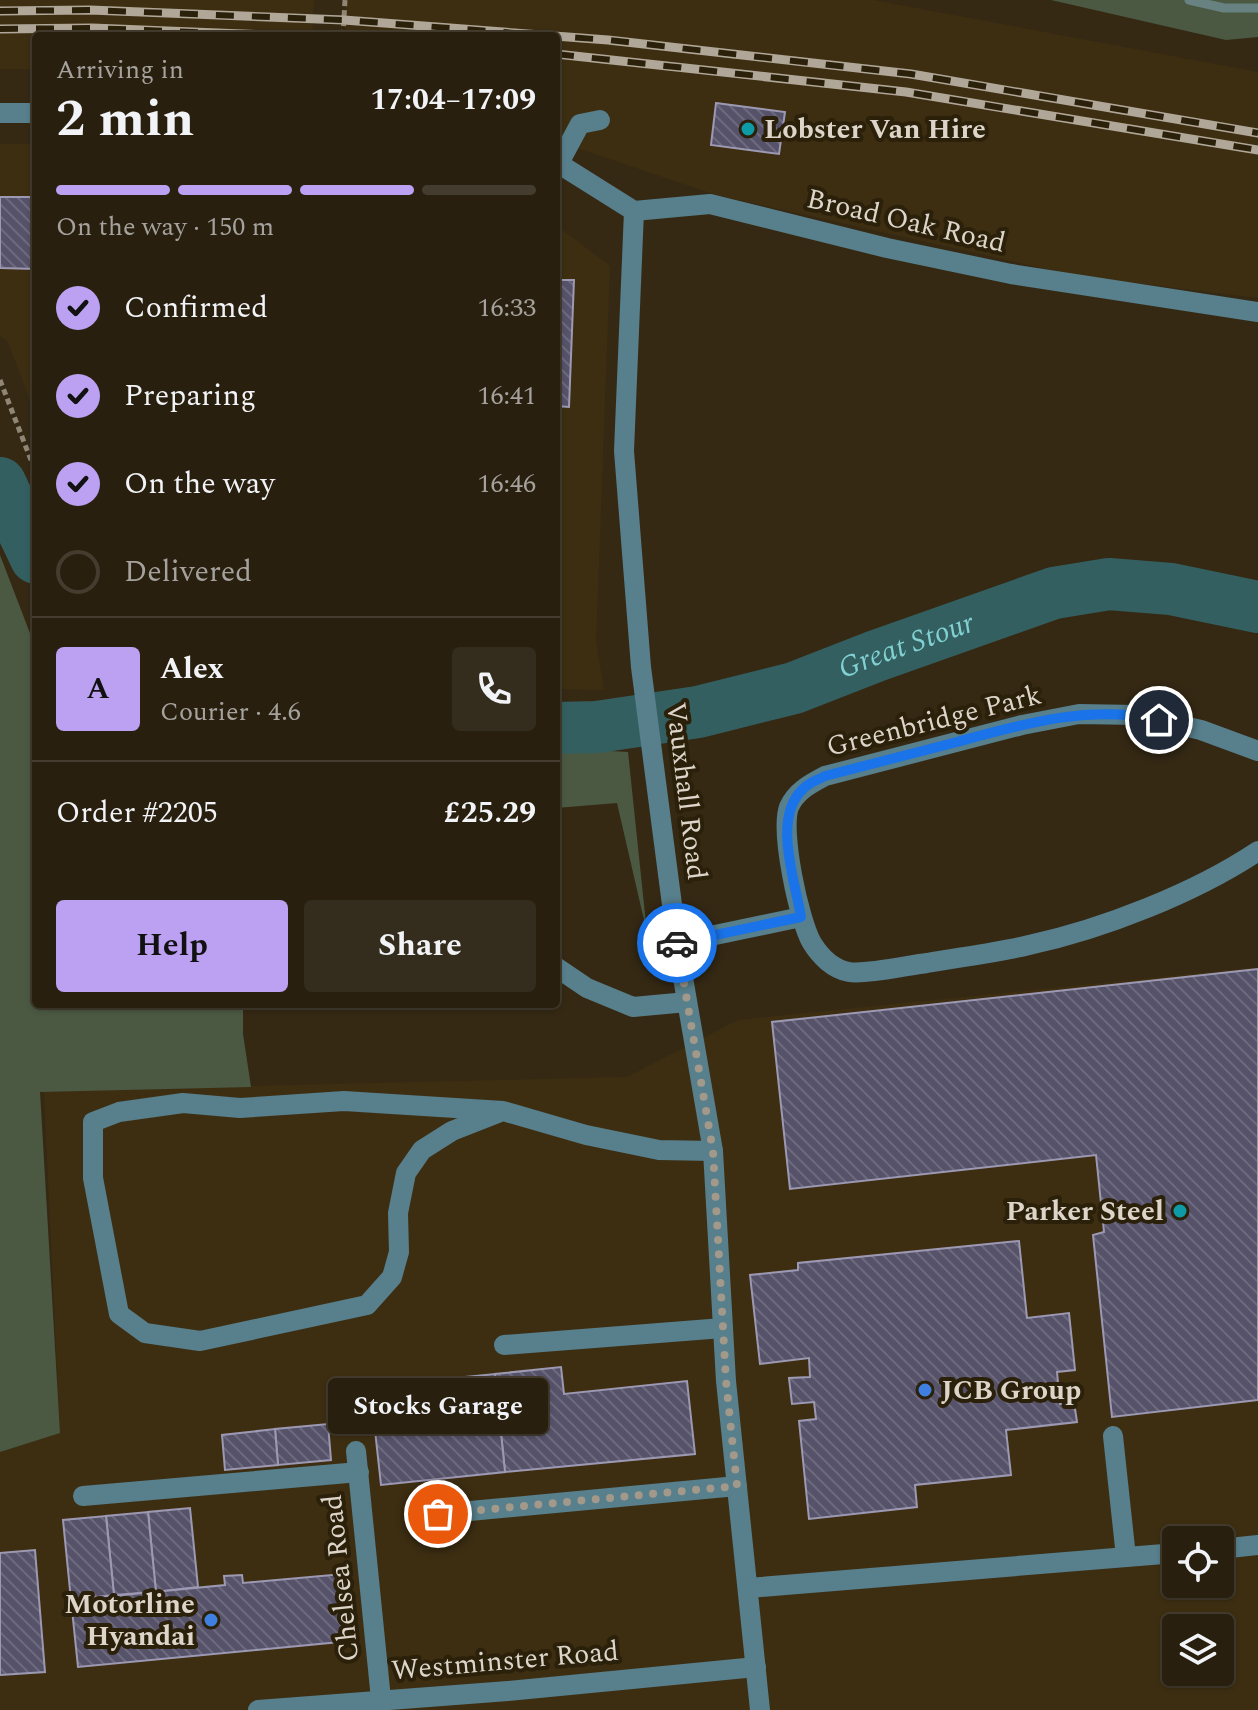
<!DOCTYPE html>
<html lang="en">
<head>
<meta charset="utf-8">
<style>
	:root { --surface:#281f0f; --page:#342c1d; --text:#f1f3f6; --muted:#a5a29e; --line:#443d2f; --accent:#bca0f2 }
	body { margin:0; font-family:Spectral,serif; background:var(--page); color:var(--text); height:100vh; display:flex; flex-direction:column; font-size:30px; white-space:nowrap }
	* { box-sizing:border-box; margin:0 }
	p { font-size:26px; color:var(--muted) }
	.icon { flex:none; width:44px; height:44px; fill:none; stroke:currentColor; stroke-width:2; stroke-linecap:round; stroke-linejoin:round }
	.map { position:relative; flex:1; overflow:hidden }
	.panel { position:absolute; left:32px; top:32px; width:528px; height:976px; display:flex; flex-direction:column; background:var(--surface); border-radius:8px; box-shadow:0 2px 6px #0004,0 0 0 2px var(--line) }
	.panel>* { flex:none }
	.buttons { position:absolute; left:1162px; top:1526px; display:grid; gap:16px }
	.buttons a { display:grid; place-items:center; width:72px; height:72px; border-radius:8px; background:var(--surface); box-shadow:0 2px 6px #0004,0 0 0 2px var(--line); font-size:40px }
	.pin { position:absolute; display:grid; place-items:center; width:68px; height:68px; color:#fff; margin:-34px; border:4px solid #fff; border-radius:50%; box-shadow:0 2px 8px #0007 }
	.courier { position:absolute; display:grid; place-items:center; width:80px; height:80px; margin:-40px; border:6px solid #1a73e8; border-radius:50%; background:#fff; color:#222; box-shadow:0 2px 10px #0007 }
	.bubble { position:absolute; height:56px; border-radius:8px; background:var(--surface); box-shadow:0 2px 6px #0004,0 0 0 2px var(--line); font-size:26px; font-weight:700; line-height:56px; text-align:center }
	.headline em { font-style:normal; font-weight:700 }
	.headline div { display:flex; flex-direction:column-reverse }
	.headline { display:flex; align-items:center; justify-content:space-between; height:136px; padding:0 24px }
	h1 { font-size:52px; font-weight:700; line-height:60px }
	.bar { display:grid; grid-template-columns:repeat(4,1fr); gap:12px 8px; align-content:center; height:96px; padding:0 24px }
	.bar i { height:10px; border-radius:6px; background:var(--line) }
	.bar .selected { background:var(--accent) }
	.bar p { grid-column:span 4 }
	.line { display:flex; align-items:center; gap:20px; padding:0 24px; border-top:2px solid var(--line) }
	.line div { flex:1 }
	.round { display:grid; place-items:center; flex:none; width:84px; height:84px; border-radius:8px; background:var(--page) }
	ol { padding:0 24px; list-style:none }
	li { display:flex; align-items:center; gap:24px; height:88px }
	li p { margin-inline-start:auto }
	li .icon { padding:8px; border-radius:50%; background:var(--accent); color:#111; stroke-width:4 }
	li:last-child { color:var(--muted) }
	li i { width:44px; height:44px; border:4px solid var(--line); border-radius:50% }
	.cta { display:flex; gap:16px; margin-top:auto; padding:16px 24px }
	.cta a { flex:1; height:92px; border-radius:8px; background:var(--accent); color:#111; font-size:32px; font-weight:700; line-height:92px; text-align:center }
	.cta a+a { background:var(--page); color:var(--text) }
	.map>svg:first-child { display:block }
	.built { fill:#3d2e12; fill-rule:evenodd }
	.grass { fill:#4b5943 }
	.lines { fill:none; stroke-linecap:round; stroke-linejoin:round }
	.stream { stroke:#678280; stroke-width:9 }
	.river { stroke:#345f60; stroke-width:52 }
	.building { fill:url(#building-back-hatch); stroke:#9d99b3; stroke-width:2 }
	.path { stroke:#908676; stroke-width:5; stroke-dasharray:6 4; stroke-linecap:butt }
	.minor { stroke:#577f8c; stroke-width:20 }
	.rail-casing { stroke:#b0a798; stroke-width:9 }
	.rail { stroke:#2b200a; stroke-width:6; stroke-dasharray:18; stroke-linecap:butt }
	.done { stroke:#a2998a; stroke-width:8; stroke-dasharray:0 14.4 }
	.route { stroke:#1a73e8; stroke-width:10 }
	.culture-dot { fill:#0f9aa8; stroke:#2b200a; stroke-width:3 }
	.shop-dot { fill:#3f7fe0; stroke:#2b200a; stroke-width:3 }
	.labels { text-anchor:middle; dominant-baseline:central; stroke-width:8; stroke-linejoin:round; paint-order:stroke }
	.poi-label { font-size:28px; font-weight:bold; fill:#ddd5c9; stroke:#2b200a; text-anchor:start }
	.street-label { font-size:28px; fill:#ddd5c9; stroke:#2b200a }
	.water-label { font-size:30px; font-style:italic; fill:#81d1d2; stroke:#2b200a }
</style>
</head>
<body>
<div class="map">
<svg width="1258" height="1710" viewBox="0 0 1258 1710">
	<defs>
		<pattern id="building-back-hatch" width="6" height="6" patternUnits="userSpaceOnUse" patternTransform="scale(2)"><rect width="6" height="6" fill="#56526a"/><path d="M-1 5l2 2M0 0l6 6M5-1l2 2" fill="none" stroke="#6e6a7e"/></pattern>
	</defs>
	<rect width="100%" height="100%" fill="#352914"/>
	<!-- built -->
	<g class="built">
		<polygon points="0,0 314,0 312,36 36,36 36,69 0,69"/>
		<polygon points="346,0 873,0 1258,72 1258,298 1078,276 716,195 556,141 556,36 349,36 345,35"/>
		<polygon points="0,144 36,144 36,416 8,342 0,336"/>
		<polygon points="556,225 610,266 596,642 604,690 556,689"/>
		<path d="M1258,967V1710H0V1452L60,1432L44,1094L40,1091L627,1077L738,1020ZM1176,1540H1220V1584H1176ZM1176,1628H1220V1672H1176Z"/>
	</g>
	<!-- grass -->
	<g class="grass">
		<polygon points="1051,0 1258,0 1258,37 1226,40"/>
		<polygon points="0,555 36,649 36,1004 243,1004 243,1034 251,1087 40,1092 60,1433 0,1452"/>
		<polygon points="556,748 628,752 647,933 617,803 556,808"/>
	</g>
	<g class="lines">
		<!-- stream -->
		<polyline class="stream" points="1189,0 1224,8 1258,8"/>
		<!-- river -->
		<g class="river">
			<polyline points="0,483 36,558"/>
			<path id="s1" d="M556,728L597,727L698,712L794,688L876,656L1054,593L1109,584L1171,589L1258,607"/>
		</g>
	</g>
	<!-- building -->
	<g class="building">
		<polygon points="716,103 785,112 779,154 711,145"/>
		<polygon points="0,197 36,197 36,269 0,268"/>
		<polygon points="556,280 574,280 569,407 556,406"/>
		<polygon points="1258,969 1258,1400 1112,1417 1093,1235 1104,1232 1096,1155 790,1189 772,1022"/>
		<polygon points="1019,1241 1027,1318 1069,1313 1075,1370 1057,1372 1060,1404 1074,1402 1077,1422 1006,1430 1011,1475 915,1485 917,1507 809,1519 799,1421 816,1419 814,1402 792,1404 789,1378 810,1377 809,1358 760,1364 750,1275 798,1270 798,1263"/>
		<polygon points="561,1367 564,1394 687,1381 695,1454 505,1472 495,1374"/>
		<polygon points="495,1374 505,1472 381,1485 373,1412 396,1410 393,1384"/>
		<polygon points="328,1424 331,1460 278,1465 275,1429"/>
		<polygon points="275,1429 278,1465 225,1470 222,1435"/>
		<polygon points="190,1508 198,1587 156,1592 148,1512"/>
		<polygon points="148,1512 156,1592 114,1595 106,1516"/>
		<polygon points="106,1516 114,1595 71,1600 63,1520"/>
		<polygon points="35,1550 45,1672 0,1675 0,1553"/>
		<polygon points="343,1574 350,1641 78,1667 71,1600 225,1585 224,1576 242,1575 243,1583"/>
	</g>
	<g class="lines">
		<!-- path -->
		<g class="path">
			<polyline points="343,36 345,0"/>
			<polyline points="0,380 36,473"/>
		</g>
		<!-- minor -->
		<g class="minor">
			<polyline points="0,113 36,113"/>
			<polyline points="556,162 634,211 710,204 887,248 1011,274 1258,312"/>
			<polyline points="559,163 580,124 600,120"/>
			<polyline points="634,211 624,451 641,667 677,943 713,1151 726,1381 760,1710"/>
			<path d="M1258,751L1201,730L1137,715L1079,714L1022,725L825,776C810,784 796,791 789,807C780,831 799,921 812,943C820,956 833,969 849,972C864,975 910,965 927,963C961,957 996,953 1029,945C1103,929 1195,893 1258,851"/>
			<polyline points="677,943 801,917"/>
			<polyline points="556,967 587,988 633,1007 687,1002"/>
			<polyline points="503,1111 452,1131 422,1150 406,1173 398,1213 399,1252 392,1277 367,1305 200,1341 145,1333 119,1314 93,1178 93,1122 119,1112 183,1103 240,1108 344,1101 503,1111 586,1135 659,1150 713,1151"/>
			<polyline points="504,1345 723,1328"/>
			<polyline points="1113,1436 1126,1557"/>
			<polyline points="356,1451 381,1699"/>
			<polyline points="83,1496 359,1472"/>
			<polyline points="438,1514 737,1486"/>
			<polyline points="1220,1549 1258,1545"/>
			<polyline points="748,1588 1176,1553"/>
			<polyline points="258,1710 508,1691 756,1667"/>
		</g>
		<defs>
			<g id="rail">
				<polyline points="0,11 90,10 344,20 608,40 911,74 1258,133"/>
				<polyline points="0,29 92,28 295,36"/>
				<polyline points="556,54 906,92 1258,150"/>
			</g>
		</defs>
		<!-- rail casing -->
		<use href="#rail" class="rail-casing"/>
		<!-- rail -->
		<use href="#rail" class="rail"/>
	</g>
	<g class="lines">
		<!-- done -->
		<polyline class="done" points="438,1514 737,1486 726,1381 713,1151 677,943"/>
		<!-- route -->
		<path class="route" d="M677,943L801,917C795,880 772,818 803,789C808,783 818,780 825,776C869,765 913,753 957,742C1023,724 1091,704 1159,720"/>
	</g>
	<!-- markers -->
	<g class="culture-dot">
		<circle cx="748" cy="129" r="8"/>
		<circle cx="1180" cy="1211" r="8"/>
	</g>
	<g class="shop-dot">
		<circle cx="925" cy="1390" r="8"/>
		<circle cx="211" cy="1620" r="8"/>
	</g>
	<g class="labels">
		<!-- poi labels -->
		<g class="poi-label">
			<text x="764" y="129">Lobster Van Hire</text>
			<text x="1164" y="1211" text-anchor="end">Parker Steel</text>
			<text x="941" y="1390">JCB Group</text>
			<text x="195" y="1604" text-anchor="end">Motorline<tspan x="195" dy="32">Hyandai</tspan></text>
		</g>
		<!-- street labels -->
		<g class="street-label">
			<text transform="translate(906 221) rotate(13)">Broad Oak Road</text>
			<text transform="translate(934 721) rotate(-14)">Greenbridge Park</text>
			<text transform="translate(686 791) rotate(83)">Vauxhall Road</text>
			<text transform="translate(341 1578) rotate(-96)">Chelsea Road</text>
			<text transform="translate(505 1661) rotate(-5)">Westminster Road</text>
		</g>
		<!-- water labels -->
		<g class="water-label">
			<text stroke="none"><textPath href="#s1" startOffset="362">Great Stour</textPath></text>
		</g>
	</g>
</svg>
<div class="buttons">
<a><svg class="icon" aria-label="locate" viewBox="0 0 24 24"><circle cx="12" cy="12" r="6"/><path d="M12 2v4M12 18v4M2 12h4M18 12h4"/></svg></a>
<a><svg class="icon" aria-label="layers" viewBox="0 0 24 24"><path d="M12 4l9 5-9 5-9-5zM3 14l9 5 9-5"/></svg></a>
</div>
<div class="pin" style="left:438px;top:1514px;background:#ea580c"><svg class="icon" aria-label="bag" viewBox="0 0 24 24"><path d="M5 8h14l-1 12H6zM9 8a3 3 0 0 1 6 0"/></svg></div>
<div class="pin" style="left:1159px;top:720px;background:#1f2937"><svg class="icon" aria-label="home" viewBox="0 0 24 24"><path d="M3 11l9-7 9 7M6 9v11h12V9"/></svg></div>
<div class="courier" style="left:677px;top:943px"><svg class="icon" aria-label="car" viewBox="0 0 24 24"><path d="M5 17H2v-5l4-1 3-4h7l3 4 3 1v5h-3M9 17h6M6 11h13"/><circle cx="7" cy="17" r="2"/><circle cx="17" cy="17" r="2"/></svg></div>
<div class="bubble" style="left:328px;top:1378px;width:220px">Stocks Garage</div>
<section class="panel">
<div class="headline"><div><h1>2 min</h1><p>Arriving in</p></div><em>17:04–17:09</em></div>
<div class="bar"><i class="selected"></i><i class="selected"></i><i class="selected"></i><i></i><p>On the way · 150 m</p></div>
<ol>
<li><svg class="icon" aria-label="check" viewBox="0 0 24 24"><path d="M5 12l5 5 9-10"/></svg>Confirmed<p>16:33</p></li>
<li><svg class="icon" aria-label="check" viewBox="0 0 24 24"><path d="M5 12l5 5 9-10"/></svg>Preparing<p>16:41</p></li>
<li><svg class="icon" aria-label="check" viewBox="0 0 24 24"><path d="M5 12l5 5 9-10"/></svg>On the way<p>16:46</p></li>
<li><i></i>Delivered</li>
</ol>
<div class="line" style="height:144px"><b class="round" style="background:var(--accent);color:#111">A</b><div><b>Alex</b><p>Courier · 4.6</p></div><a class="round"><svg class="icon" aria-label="phone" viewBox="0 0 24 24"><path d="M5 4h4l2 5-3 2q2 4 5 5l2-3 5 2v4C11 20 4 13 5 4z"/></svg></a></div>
<div class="line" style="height:104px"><div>Order #2205</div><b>£25.29</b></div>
<div class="cta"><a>Help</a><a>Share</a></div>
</section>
</div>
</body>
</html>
